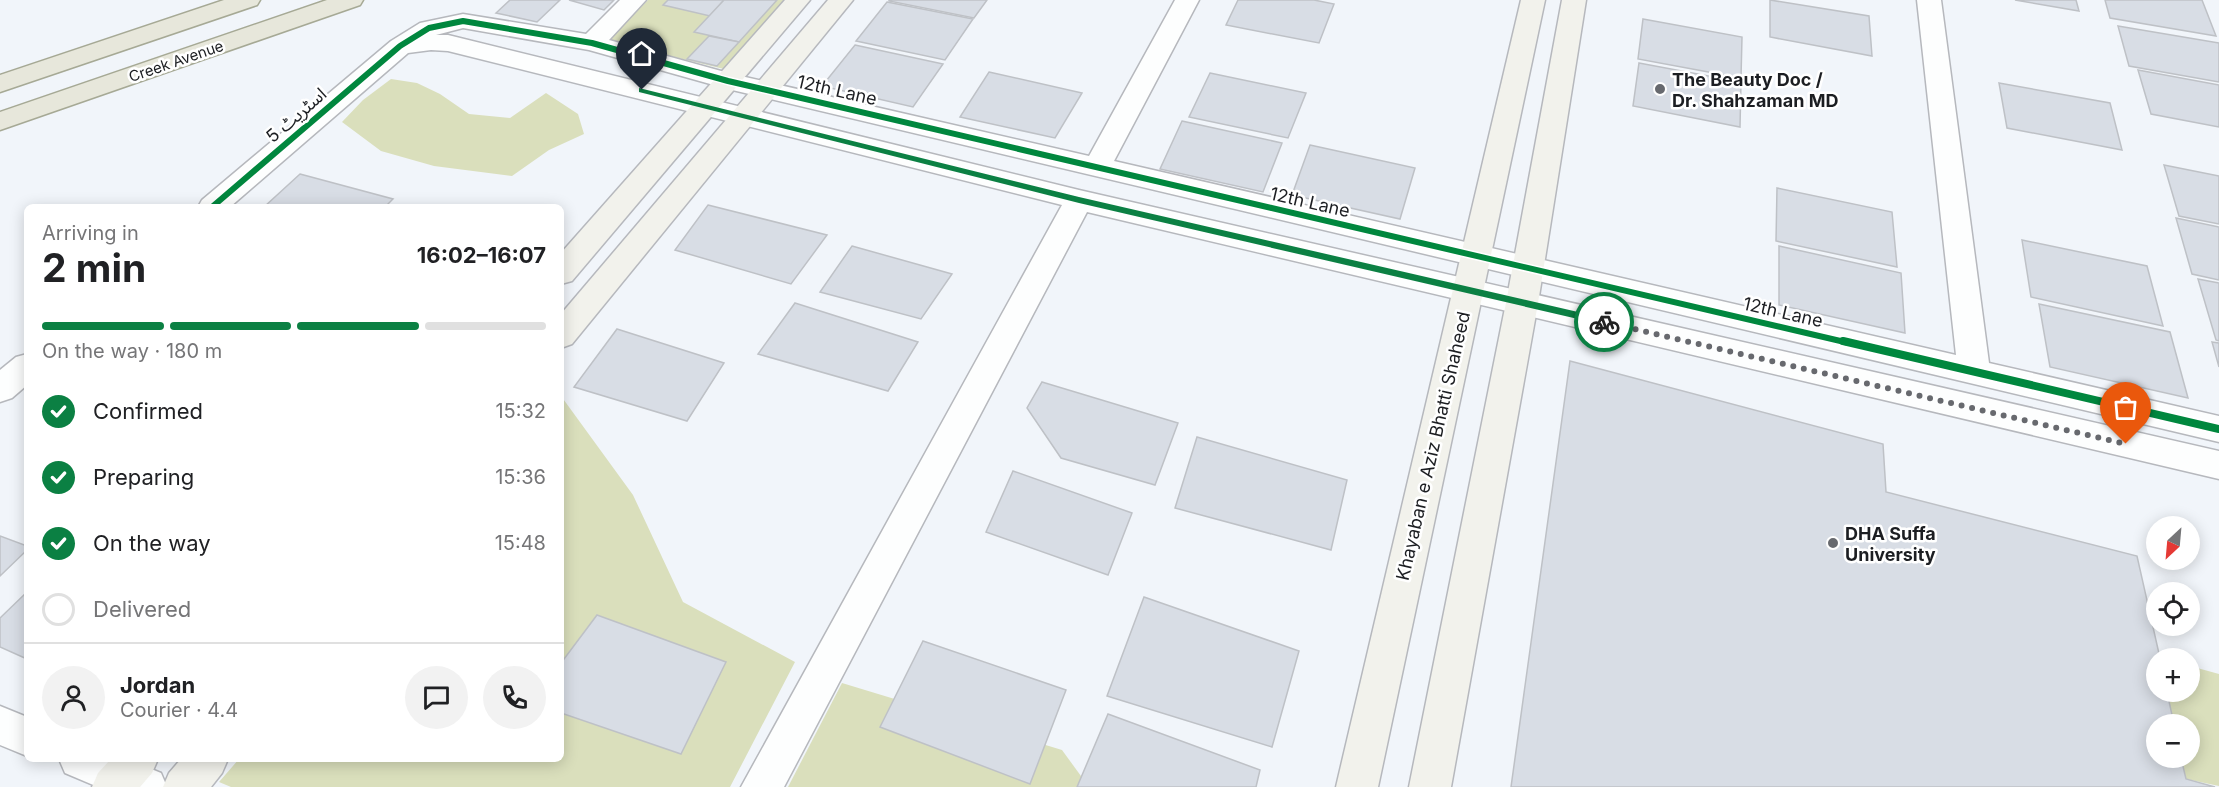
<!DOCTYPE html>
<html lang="en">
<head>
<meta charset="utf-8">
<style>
	:root { --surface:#fff; --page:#f2f2f2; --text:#202124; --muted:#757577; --line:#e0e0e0; --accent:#0b8043 }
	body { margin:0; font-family:Inter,"Noto Sans Arabic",sans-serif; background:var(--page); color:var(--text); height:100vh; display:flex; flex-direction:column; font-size:22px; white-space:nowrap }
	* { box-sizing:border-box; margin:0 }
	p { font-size:20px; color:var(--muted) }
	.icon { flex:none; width:33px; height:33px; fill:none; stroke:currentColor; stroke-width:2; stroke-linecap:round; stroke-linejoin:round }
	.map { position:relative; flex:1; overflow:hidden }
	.details { position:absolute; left:24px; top:204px; width:540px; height:558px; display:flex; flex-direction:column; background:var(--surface); border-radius:9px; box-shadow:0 3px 15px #0003 }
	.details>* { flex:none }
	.needle { width:39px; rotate:206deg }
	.tools { position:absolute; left:2146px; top:516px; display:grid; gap:12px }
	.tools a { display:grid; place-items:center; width:54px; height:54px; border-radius:50%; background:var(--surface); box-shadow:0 3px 15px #0003; font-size:30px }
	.pin { position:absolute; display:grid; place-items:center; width:51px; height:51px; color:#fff; margin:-62px -26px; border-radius:50% 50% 50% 0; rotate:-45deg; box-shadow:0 0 6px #0007 }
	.pin .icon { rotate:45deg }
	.courier { position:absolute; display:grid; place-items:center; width:60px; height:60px; margin:-30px; border:4px solid #0b8043; border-radius:50%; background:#fff; color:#222; box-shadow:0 2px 8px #0007 }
	.summary em { font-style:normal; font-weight:700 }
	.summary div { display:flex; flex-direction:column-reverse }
	.summary { display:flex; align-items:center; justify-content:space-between; height:102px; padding:0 18px }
	h1 { font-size:39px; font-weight:700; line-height:45px }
	.bar { display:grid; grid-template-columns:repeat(4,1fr); gap:9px 6px; align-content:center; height:72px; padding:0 18px }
	.bar i { height:8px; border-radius:4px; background:var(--line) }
	.bar .active { background:var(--accent) }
	.bar p { grid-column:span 4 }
	.line { display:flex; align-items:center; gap:15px; padding:0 18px; border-top:2px solid var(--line) }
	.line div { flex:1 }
	.round { display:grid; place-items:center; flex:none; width:63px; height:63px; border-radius:32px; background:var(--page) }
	ol { padding:0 18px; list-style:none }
	li { display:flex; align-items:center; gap:18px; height:66px }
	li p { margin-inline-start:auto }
	li .icon { padding:6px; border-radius:50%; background:var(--accent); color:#fff; stroke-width:4 }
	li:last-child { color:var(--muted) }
	li i { width:33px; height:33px; border:3px solid var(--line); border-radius:50% }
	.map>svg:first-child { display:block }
	.green { fill:#dadfbc }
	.building { fill:#d8dde5; stroke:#bec1c6; stroke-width:1.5 }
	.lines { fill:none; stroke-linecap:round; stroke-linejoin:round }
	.street-casing { stroke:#b6b8bd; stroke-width:3 }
	.secondary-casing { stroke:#b6b8bd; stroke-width:3 }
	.primary-casing { stroke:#a6a995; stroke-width:3 }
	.street { fill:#fdfefe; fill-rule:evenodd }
	.secondary { fill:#f2f2ec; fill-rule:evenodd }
	.primary { fill:#e7e7db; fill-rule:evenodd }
	.cycleway-far1-casing { stroke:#fff; stroke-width:9 }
	.cycleway-casing { stroke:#fff; stroke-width:12 }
	.cycleway-far1 { stroke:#00873e; stroke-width:6 }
	.cycleway { stroke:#00873e; stroke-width:8 }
	.route { fill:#0b8043 }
	.done { stroke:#67696e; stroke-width:6; stroke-dasharray:0 10.8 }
	.poi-dot { fill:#67696e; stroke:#fff; stroke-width:2 }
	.labels { text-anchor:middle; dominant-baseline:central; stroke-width:5; stroke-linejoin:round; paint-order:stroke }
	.far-street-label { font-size:15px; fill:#1c1e22; stroke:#fff }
	.poi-label { font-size:18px; font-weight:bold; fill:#1c1e22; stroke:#fff; text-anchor:start }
	.street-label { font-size:18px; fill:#1c1e22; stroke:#fff }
</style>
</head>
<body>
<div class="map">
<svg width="2219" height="787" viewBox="0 0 2219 787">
	<rect width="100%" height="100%" fill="#f1f5fa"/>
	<!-- green -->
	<g class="green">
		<polygon points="648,0 790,0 728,70 608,41"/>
		<polygon points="391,79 417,83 440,94 469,114 510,118 546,93 578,114 584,134 549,150 512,176 434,166 381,151 342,122 363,100"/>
		<polygon points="561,396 633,495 683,602 795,662 730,787 231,787 219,782 239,759 561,759"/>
		<polygon points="2190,666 2219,674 2219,786 2186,779 2181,758 2190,758 2190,724 2174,724 2167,692 2190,692"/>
		<polygon points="842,683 1062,750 1089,787 788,787"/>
	</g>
	<!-- building -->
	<g class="building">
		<polygon points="510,0 560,0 537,22 496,13"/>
		<polygon points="569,0 614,0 604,10"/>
		<polygon points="668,0 724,0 710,16 663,5"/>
		<polygon points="724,0 777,0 739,42 694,32"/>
		<polygon points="987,0 974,18 889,1 889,0"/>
		<polygon points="1238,0 1314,0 1334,4 1319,43 1226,25"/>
		<polygon points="1770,0 1869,16 1872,56 1770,37"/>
		<polygon points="2015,0 2076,0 2079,11"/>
		<polygon points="2105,0 2202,0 2216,36 2110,18"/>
		<polygon points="887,2 973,19 945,60 856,41"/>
		<polygon points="1643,19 1742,37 1741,78 1638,59"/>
		<polygon points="2118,26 2219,43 2219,82 2129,66"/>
		<polygon points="709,36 739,42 717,66 687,59"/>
		<polygon points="855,45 943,64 913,107 822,86"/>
		<polygon points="1639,63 1741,82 1740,127 1633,106"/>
		<polygon points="2138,70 2219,85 2219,127 2151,114"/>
		<polygon points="989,72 1082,93 1055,138 960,117"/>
		<polygon points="1210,73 1306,93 1288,138 1189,117"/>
		<polygon points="1999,83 2110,103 2122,150 2007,128"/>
		<polygon points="1182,121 1282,143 1263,192 1160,169"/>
		<polygon points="1310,145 1415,168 1400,219 1292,195"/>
		<polygon points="2164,165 2219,176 2219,224 2179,216"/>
		<polygon points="300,174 393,199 385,207 264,207"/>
		<polygon points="1777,188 1892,212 1897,267 1776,241"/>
		<polygon points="708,205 827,235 791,284 675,250"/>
		<polygon points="2176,218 2219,227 2219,280 2192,274"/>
		<polygon points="2022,240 2147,266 2163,326 2031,297"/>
		<polygon points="852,246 952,274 921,319 820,292"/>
		<polygon points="1779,246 1901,273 1905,333 1779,305"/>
		<polygon points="2198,279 2219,283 2219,341 2216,340"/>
		<polygon points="795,303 918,342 888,391 758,354"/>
		<polygon points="2039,304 2170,332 2188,398 2050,367"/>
		<polygon points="617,329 724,363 687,421 574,387"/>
		<polygon points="2212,342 2219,343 2219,367"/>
		<polygon points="1570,361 1883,444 1886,492 2137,556 2160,658 2157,658 2157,692 2167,692 2174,724 2157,724 2157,758 2181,758 2186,779 2215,787 1511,787"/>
		<polygon points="1042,382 1178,423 1155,485 1061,458 1027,408"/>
		<polygon points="1197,437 1347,480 1331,550 1175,508"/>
		<polygon points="1013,471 1132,513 1108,575 986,532"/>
		<polygon points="0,536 27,546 27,550 0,576"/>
		<polygon points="27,592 27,659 0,647 0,618"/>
		<polygon points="1144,597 1299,651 1272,747 1107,696"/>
		<polygon points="597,615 726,662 681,754 561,713 561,663"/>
		<polygon points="923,641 1066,690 1030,784 880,727"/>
		<polygon points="1108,714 1260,770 1256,787 1077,787"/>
	</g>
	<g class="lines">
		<defs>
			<g id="street">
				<polygon points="620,0 646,0 609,40 732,74 1089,156 1175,0 1199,0 1114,161 1956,355 1917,0 1941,0 1989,363 2219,416 2219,442 728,89 589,50 463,28 436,35 448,35 1079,190 2219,451 2219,479 1087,212 784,787 741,787 1062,205 448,51 431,50 408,53 230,207 198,207 202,200 391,41 420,23 463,14 586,34"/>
				<polygon points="27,354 27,385 12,398 0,402 0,370 16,357"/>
				<polygon points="0,706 27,717 27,756 0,745"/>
				<polygon points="59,759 127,759 161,773 167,787 98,787 65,773"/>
			</g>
			<g id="secondary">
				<polygon points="785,0 810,0 572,281 561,284 561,253"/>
				<polygon points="828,0 853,0 572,344 561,348 561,314"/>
				<polygon points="1521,0 1545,0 1378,787 1336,787"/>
				<polygon points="1562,0 1586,0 1538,303 1451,787 1409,787 1506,303"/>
				<polygon points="111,759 158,759 152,773 140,787 92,787 98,773"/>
				<polygon points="181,759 228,759 222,773 211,787 163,787 169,773"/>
			</g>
			<g id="primary">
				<polygon points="224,0 260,0 257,5 0,92 0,75"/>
				<polygon points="327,0 363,0 360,5 0,130 0,112"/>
			</g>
		</defs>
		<!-- street casing -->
		<use href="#street" class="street-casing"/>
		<!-- secondary casing -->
		<use href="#secondary" class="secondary-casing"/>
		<!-- primary casing -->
		<use href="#primary" class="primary-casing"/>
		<!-- street -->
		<use href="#street" class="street"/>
		<!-- secondary -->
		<use href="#secondary" class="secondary"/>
		<!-- primary -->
		<use href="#primary" class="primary"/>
		<defs>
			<polyline id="cycleway-far1" points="212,207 400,46 429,28 463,21 592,43 728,81 1849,343"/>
			<polyline id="cycleway" points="1843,341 2219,429"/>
		</defs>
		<!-- cycleway-far1 casing -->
		<use href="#cycleway-far1" class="cycleway-far1-casing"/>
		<!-- cycleway casing -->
		<use href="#cycleway" class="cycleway-casing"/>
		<!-- cycleway-far1 -->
		<use href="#cycleway-far1" class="cycleway-far1"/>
		<!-- cycleway -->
		<use href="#cycleway" class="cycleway"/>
	</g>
	<!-- route -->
	<polygon class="route" points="639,88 1079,197 1604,318 1609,322 1604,325 1079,203 639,92"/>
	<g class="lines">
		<!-- done -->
		<polyline class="done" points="1604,322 2126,444"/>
	</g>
	<!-- markers -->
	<g class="poi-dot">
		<circle cx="1660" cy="89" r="6"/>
		<circle cx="1833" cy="543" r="6"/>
	</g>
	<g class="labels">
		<!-- far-street labels -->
		<g class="far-street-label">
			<text transform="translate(176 61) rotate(-19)">Creek Avenue</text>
		</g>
		<!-- poi labels -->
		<g class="poi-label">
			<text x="1672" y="79">The Beauty Doc /<tspan x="1672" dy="21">Dr. Shahzaman MD</tspan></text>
			<text x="1845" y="533">DHA Suffa<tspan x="1845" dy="21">University</tspan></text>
		</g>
		<!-- street labels -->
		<g class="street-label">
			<text transform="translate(837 90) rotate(13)">12th Lane</text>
			<text transform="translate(296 115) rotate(-41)">اسٹریٹ 5</text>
			<text transform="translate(1310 202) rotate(13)">12th Lane</text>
			<text transform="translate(1783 312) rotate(13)">12th Lane</text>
			<text transform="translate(1433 446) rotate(-77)">Khayaban e Aziz Bhatti Shaheed</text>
		</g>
	</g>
</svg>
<div class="tools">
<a><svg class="needle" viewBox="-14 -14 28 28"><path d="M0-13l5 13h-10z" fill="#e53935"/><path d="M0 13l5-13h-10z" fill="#757577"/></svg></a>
<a><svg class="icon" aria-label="locate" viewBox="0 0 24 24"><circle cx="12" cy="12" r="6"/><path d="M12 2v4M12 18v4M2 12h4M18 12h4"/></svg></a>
<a>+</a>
<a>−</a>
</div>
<div class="pin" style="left:2126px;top:444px;background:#ea580c"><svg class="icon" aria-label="bag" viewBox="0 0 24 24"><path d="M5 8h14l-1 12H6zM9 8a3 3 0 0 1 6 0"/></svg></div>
<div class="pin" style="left:642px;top:90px;background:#1f2937"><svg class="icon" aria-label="home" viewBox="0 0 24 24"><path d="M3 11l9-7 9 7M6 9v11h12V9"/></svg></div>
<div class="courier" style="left:1604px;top:322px"><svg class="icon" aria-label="bike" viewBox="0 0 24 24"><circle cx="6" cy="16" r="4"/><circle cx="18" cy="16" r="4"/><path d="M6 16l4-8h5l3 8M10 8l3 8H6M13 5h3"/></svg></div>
<section class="details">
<div class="summary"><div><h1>2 min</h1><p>Arriving in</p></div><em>16:02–16:07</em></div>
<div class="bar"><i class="active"></i><i class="active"></i><i class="active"></i><i></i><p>On the way · 180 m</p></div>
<ol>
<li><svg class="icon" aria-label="check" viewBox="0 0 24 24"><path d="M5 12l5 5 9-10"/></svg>Confirmed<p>15:32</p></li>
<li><svg class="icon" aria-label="check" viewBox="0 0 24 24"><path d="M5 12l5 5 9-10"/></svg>Preparing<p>15:36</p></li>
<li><svg class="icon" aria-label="check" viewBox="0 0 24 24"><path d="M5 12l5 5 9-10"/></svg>On the way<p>15:48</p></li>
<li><i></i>Delivered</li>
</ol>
<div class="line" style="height:108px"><a class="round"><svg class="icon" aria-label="person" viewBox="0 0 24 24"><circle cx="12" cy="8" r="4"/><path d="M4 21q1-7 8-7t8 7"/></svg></a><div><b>Jordan</b><p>Courier · 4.4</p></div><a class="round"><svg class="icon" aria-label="chat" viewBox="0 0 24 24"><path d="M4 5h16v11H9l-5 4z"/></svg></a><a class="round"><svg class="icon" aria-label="phone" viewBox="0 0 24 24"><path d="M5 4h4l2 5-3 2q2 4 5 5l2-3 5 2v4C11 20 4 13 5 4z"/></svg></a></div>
</section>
</div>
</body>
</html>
